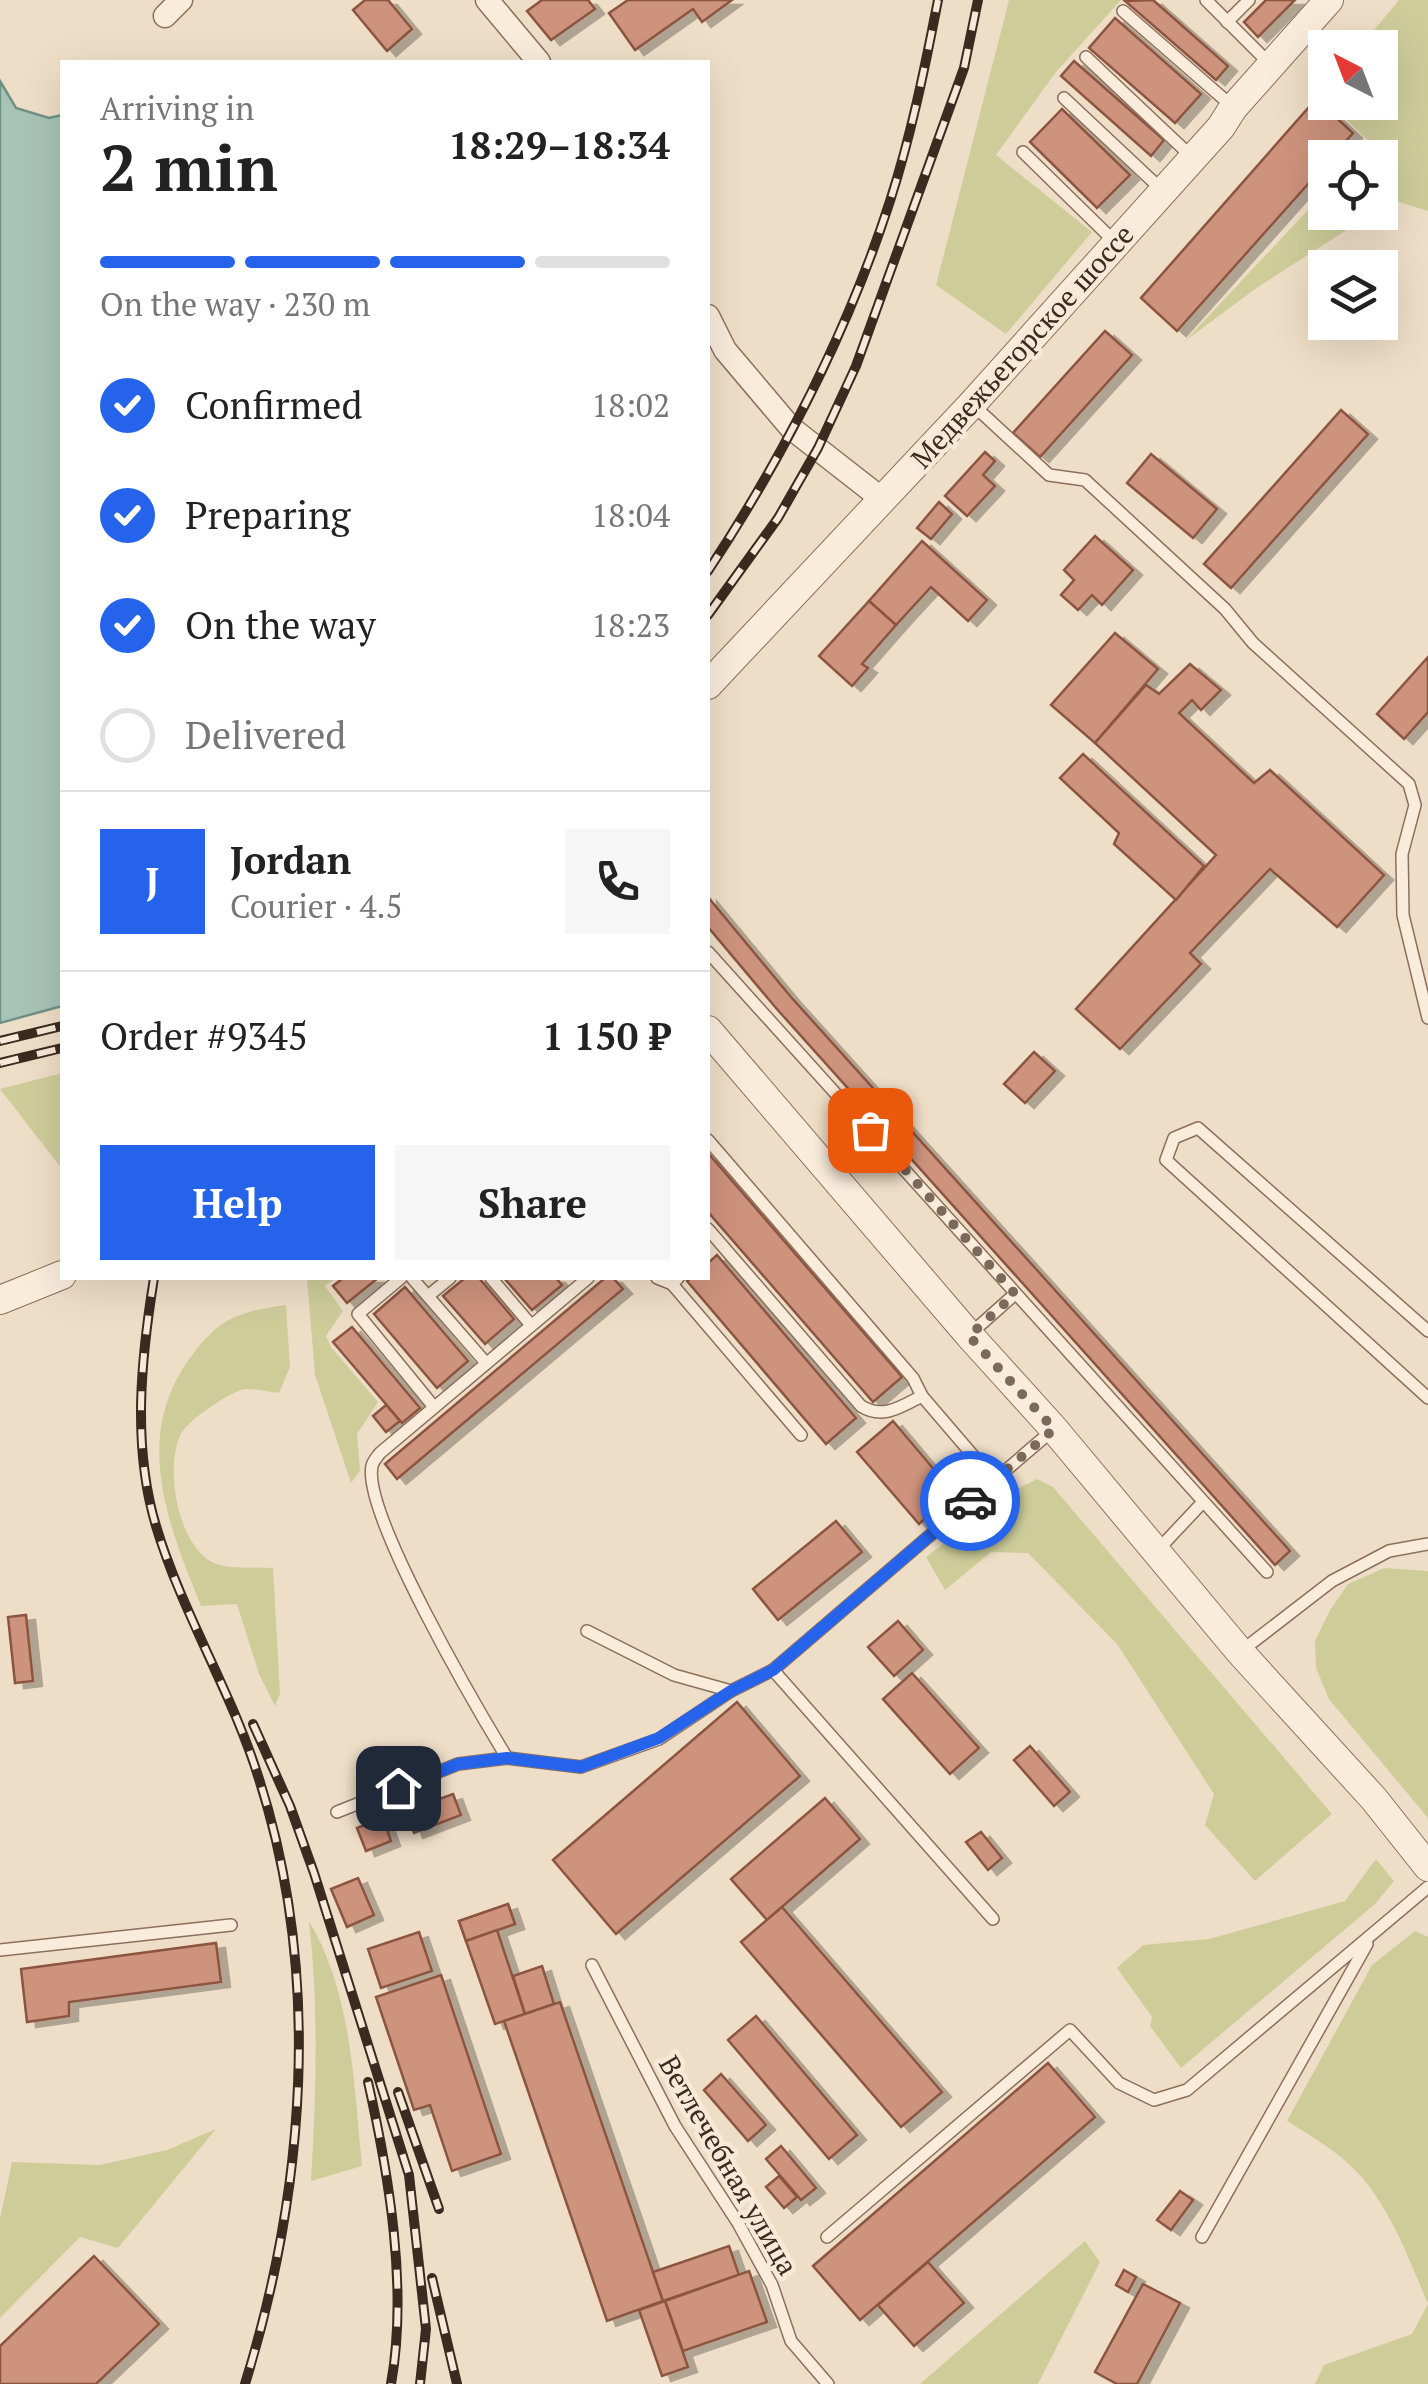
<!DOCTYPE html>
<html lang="en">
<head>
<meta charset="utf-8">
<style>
	:root { --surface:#fff; --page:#f6f6f6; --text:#222; --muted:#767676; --line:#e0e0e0; --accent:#2563eb }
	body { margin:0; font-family:"PT Serif",serif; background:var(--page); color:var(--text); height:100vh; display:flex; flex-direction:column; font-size:38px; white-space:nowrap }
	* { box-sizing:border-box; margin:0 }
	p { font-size:32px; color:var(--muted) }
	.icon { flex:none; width:55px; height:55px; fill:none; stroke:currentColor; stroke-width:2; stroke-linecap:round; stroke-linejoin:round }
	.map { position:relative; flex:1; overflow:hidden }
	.panel { position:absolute; left:60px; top:60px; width:650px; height:1220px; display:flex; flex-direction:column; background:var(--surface); border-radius:0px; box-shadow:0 10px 40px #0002 }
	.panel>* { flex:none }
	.needle { width:65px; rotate:318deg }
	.buttons { position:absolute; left:1308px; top:30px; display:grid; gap:20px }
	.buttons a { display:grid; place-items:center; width:90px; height:90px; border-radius:0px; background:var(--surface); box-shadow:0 10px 40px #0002; font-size:50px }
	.pin { position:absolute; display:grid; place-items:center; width:85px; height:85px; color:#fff; margin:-42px; border-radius:20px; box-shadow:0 5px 15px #0006 }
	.courier { position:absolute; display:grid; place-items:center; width:100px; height:100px; margin:-50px; border:8px solid #2563eb; border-radius:50%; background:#fff; color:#222; box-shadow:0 2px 12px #0007 }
	.headline em { font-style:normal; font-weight:700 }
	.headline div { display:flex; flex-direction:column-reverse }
	.headline { display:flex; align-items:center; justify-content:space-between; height:170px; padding:0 40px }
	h1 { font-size:65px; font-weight:700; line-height:75px }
	.bar { display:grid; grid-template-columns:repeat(4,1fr); gap:15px 10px; align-content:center; height:120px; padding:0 40px }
	.bar i { height:12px; border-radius:8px; background:var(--line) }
	.bar .on { background:var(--accent) }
	.bar p { grid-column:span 4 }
	.line { display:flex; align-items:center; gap:25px; padding:0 40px; border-top:2px solid var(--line) }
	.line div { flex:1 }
	.round { display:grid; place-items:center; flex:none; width:105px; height:105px; border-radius:0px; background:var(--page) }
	ol { padding:0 40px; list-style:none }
	li { display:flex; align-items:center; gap:30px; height:110px }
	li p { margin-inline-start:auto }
	li .icon { padding:10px; border-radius:50%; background:var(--accent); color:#fff; stroke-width:4 }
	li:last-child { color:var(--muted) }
	li i { width:55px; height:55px; border:5px solid var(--line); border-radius:50% }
	.cta { display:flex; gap:20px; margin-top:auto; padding:20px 40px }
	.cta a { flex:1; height:115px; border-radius:0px; background:var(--accent); color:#fff; font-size:40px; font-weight:700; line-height:115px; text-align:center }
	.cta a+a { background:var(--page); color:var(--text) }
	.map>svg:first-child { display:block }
	.green { fill:#cecd9a }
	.water { fill:#a8c3b8; stroke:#6f9284; stroke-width:2.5 }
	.building { fill:#ce937d; stroke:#8c5441; stroke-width:2.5; filter:url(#shadow) }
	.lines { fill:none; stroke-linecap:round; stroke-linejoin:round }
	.service-casing { stroke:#8c6f5c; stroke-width:14 }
	.minor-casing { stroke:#8c6f5c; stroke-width:25 }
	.tertiary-casing { stroke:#8c6f5c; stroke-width:30 }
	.service { stroke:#faecdb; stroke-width:11 }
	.minor { stroke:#faecdb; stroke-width:22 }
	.tertiary { stroke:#faecdb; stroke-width:28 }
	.rail-casing { stroke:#3c2a20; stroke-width:10 }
	.rail { stroke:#f7e9d7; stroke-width:6; stroke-dasharray:19; stroke-linecap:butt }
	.done { stroke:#7b695a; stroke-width:10; stroke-dasharray:0 18 }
	.route { stroke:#2563eb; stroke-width:12 }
	.labels { text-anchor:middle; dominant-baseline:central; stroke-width:9; stroke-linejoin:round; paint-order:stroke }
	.street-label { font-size:28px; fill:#3c2a20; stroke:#f7e9d7 }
</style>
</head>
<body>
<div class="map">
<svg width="1428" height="2384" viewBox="0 0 1428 2384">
	<defs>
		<filter id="shadow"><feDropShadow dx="9" dy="5" stdDeviation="0" flood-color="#0004"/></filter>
	</defs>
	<rect width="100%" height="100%" fill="#efdec7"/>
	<!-- green -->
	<g class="green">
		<polygon points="1009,0 1121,0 1056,72 996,155 1092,232 1006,334 936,285"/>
		<polygon points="1399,0 1428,0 1428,211 1393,200 1380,208 1380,158 1357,157 1370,142 1328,103 1380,102 1380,48 1360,47"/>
		<polygon points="1325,192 1325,212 1373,213 1258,287 1185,341"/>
		<polygon points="62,1073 62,1169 0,1089"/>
		<polygon points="307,1278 336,1278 325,1286 343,1311 326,1336 331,1347 378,1402 357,1434 360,1471 351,1483 315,1375"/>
		<path d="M286,1305L290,1367L279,1393C268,1392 251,1387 241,1390C226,1395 185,1422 180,1436C165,1470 178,1544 212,1562C228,1570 255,1567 273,1568L280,1694L275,1706L259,1674L237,1604L201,1606C168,1524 132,1438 190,1358C219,1318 237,1312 286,1305Z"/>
		<polygon points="1037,1479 1053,1487 1332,1814 1255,1881 1205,1825 1214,1794 1117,1644 1028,1553 991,1552 945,1590 926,1557 1006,1495"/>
		<polygon points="1384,1568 1428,1571 1428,1818 1329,1699 1316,1668 1315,1641 1330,1610 1348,1584"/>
		<polygon points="1376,1859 1394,1881 1375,1904 1181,2068 1150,2026 1152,2017 1117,1968 1143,1945 1209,1939 1345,1901"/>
		<path d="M309,1921C352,1992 354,2086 362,2166L311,2181C316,2095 319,2008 309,1921Z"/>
		<path d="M1415,1931L1428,1937V2384H1315L1324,2365L1412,2334L1428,2304C1409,2259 1391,2209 1357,2172C1337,2151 1311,2136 1287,2121L1372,1965Z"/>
		<polygon points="216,2129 118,2248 80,2237 0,2318 0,2219 12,2162 100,2165 167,2150"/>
		<polygon points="1085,2241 1100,2262 1038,2384 920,2384"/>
	</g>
	<!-- water -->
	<polygon class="water" points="0,81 16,108 49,118 62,115 62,1006 0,1023"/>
	<!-- building -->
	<g class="building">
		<polygon points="365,0 388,0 412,29 387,51 353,10"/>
		<polygon points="542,0 588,0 595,9 551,40 527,11"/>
		<polygon points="628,0 732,0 702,22 693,9 635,50 609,13"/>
		<polygon points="1153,0 1228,66 1216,80 1125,1"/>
		<polygon points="1266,0 1295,0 1258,37 1244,22"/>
		<polygon points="1115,18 1201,94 1175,123 1089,48"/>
		<polygon points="1074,61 1164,140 1151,156 1061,76"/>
		<polygon points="1316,99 1353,133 1331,158 1325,158 1325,165 1177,331 1141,298"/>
		<polygon points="1062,109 1130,175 1097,208 1030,142"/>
		<polygon points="1105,331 1132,355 1040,457 1013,433"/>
		<polygon points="1341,410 1368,434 1231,588 1204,564"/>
		<polygon points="985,452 995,461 983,475 995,486 967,516 945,496"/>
		<polygon points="1151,454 1217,509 1193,538 1127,483"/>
		<polygon points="939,502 952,514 931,539 917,528"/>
		<polygon points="1095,536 1133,570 1102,605 1092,595 1078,610 1061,595 1074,580 1064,570"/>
		<polygon points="922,541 987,600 968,621 931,587 896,625 869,601"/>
		<polygon points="869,601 896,625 862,664 868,668 852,686 819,656"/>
		<polygon points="1115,633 1158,669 1095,743 1051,705"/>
		<polygon points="1428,657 1428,712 1404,739 1377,714"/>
		<polygon points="1190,664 1221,690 1201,710 1192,700 1179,713 1254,783 1270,770 1384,875 1337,927 1270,869 1190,953 1201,964 1120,1049 1076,1009 1216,855 1095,743 1146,685 1159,694"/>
		<polygon points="1083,754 1204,866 1176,900 1114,844 1119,833 1060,778"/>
		<polygon points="708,897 791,997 1290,1551 1275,1565 776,1008 708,927"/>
		<polygon points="1034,1052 1055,1071 1025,1103 1004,1084"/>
		<polygon points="708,1153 902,1377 873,1402 708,1212"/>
		<polygon points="717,1255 856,1418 826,1444 687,1281 691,1278 708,1278 708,1263"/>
		<polygon points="343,1278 378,1278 347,1303 333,1286"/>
		<polygon points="465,1278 479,1278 514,1319 485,1344 443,1296"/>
		<polygon points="504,1278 556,1278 562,1285 532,1310"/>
		<polygon points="605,1278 613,1278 623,1289 397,1479 385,1464"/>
		<polygon points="405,1287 468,1361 437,1388 374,1314"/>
		<polygon points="352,1327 420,1408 402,1423 333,1342"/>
		<polygon points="386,1405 400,1421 386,1432 373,1416"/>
		<polygon points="893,1421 954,1493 919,1524 857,1452"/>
		<polygon points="836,1521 862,1552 778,1620 753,1589"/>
		<polygon points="26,1615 33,1681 15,1683 8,1617"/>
		<polygon points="898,1621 923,1650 894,1676 868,1647"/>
		<polygon points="912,1673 979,1748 950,1774 883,1699"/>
		<polygon points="737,1702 800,1776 616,1934 553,1860"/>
		<polygon points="1030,1746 1070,1792 1054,1806 1014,1760"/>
		<polygon points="453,1794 461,1815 414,1833 406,1811"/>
		<polygon points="825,1798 860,1839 767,1920 731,1879"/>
		<polygon points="383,1818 391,1841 366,1851 357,1828"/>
		<polygon points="981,1832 1002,1858 988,1870 966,1842"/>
		<polygon points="358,1878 374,1915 347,1927 331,1889"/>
		<polygon points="508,1904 515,1924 466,1941 459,1921"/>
		<polygon points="508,1904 515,1924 466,1941 459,1921"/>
		<polygon points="782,1907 942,2092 901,2127 741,1942"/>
		<polygon points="497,1930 525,2014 495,2024 466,1941"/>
		<polygon points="419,1932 432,1971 381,1988 368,1949"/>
		<polygon points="216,1943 221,1982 69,2002 69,2016 27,2022 21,1969"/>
		<polygon points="542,1966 554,2004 525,2014 513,1976"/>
		<polygon points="441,1975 501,2154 452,2171 430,2105 414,2110 376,1997"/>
		<polygon points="560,2002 663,2301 607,2321 504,2021"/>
		<polygon points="756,2016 857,2135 829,2159 728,2040"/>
		<polygon points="1048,2063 1095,2117 860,2320 813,2266"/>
		<polygon points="721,2074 766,2125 748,2141 704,2090"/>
		<polygon points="781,2146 816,2188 801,2200 766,2159"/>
		<polygon points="779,2176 797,2197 784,2208 766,2187"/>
		<polygon points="1180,2191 1193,2200 1171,2230 1157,2220"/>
		<polygon points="729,2246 739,2275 663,2301 653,2272"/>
		<polygon points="94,2256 159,2324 96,2384 0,2384 0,2346"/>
		<polygon points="928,2262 964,2303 914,2346 878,2305"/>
		<polygon points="1124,2270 1136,2277 1128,2292 1116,2285"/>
		<polygon points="749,2271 767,2322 683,2351 665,2301"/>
		<polygon points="1143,2284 1180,2303 1137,2384 1117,2384 1095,2372"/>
		<polygon points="665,2301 688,2367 662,2376 639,2310"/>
	</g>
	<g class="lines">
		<defs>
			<g id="service">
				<polyline points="1206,0 1271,65"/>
				<polyline points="1123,11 1233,107"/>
				<polyline points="1227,22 1249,0"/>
				<polyline points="1086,57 1192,157"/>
				<polyline points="1064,98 1162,190"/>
				<polyline points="1023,152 1116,243"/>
				<polyline points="972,404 1049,475 1085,480 1225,609 1253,643 1409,784 1415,805 1402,854 1403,915 1428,1018"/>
				<polyline points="708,952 1267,1572"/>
				<polyline points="708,1140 913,1378 922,1396 994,1480"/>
				<path d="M708,1229L861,1406C883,1420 902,1406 922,1396"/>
				<polyline points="401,1278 358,1314 434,1407"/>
				<polyline points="412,1278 486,1363"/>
				<polyline points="491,1278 531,1325"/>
				<polyline points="657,1278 672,1284"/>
				<polyline points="678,1278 672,1284 801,1435"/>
				<polyline points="428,1296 450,1278"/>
				<polyline points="1428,1331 1198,1128 1174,1138 1166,1160 1428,1398"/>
				<polyline points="969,1335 1015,1294"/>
				<polyline points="1156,1552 1202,1503"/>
				<polyline points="587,1631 674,1675 731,1691"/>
				<polyline points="1240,1652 1332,1581 1389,1551 1428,1544"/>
				<polyline points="773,1670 993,1919"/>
				<path d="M507,1758C478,1710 362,1513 372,1466C373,1461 377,1457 380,1453L588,1278"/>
				<polyline points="337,1812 458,1764 507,1758 581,1767 659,1739 731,1691 773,1670 1054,1429"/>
				<polyline points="0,1950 231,1925"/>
				<polyline points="592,1965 675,2126 738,2223 772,2285 791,2341 828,2384"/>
				<polyline points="827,2237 1070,2030 1119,2083 1154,2100 1187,2090 1428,1887"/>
				<polyline points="1202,2237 1367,1944"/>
			</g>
			<g id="minor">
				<polyline points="487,0 539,62"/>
				<polyline points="165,16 181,0"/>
				<polyline points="708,316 725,350 791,428 882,499"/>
			</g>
			<g id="tertiary">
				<polyline points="708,685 972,404 1221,127 1233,108 1329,0"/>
				<polyline points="708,1030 969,1335 1054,1429 1240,1652 1374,1799 1428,1867"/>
				<polyline points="0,1300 62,1275"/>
			</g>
		</defs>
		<!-- service casing -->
		<use href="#service" class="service-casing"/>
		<!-- minor casing -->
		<use href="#minor" class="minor-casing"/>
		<!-- tertiary casing -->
		<use href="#tertiary" class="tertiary-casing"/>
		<!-- service -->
		<use href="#service" class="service"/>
		<!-- minor -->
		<use href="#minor" class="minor"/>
		<!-- tertiary -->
		<use href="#tertiary" class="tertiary"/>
		<defs>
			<g id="rail">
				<path d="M708,571C783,457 848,331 890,201C911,136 925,67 938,0"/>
				<polyline points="708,615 778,518 818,448 856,366 964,68 978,0"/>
				<polyline points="0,1041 62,1026"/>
				<polyline points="0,1063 62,1048"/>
				<path d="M154,1278C141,1359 132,1446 156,1526C182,1613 232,1692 259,1779C322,1975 305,2190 245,2384"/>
				<polyline points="253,1724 290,1806 314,1873 409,2175 426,2329 420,2384"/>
				<path d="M368,2082C389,2175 408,2289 391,2384"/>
				<polyline points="398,2092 439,2209"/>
				<polyline points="432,2278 457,2384"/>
			</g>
		</defs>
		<!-- rail casing -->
		<use href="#rail" class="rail-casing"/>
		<!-- rail -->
		<use href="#rail" class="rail"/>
	</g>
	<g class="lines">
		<!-- done -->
		<polyline class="done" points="870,1130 1015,1294 969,1336 1054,1429 970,1501"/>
		<!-- route -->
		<polyline class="route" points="398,1788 458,1764 507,1758 581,1767 659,1738 731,1691 773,1670 970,1501"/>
	</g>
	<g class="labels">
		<!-- street labels -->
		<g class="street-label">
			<text transform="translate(1022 346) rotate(-48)">Медвежьегорское шоссе</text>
			<text transform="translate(729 2165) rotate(60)">Ветлечебная улица</text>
		</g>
	</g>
</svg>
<div class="buttons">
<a><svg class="needle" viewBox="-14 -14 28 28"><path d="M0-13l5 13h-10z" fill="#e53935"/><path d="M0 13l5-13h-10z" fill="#767676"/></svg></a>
<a><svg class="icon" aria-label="locate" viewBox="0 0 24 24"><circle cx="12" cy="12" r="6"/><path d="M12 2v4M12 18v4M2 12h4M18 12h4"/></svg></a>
<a><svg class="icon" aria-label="layers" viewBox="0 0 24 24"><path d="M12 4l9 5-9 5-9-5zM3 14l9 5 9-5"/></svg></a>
</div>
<div class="pin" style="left:870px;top:1130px;background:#ea580c"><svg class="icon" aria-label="bag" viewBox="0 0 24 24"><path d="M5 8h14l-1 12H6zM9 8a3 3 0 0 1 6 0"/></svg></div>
<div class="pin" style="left:398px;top:1788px;background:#1f2937"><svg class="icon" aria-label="home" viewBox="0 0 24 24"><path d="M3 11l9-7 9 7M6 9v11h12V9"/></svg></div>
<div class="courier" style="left:970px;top:1501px"><svg class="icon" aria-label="car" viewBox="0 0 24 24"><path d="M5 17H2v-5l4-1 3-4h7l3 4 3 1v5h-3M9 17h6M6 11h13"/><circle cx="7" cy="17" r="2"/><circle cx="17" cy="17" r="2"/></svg></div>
<section class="panel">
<div class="headline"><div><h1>2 min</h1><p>Arriving in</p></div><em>18:29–18:34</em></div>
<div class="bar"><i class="on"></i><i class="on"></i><i class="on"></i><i></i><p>On the way · 230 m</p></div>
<ol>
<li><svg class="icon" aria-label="check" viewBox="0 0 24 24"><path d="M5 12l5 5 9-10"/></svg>Confirmed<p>18:02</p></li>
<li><svg class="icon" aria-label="check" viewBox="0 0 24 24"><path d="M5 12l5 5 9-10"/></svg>Preparing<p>18:04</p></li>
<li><svg class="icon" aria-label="check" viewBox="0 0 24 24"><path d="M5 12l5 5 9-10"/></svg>On the way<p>18:23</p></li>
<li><i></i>Delivered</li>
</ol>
<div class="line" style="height:180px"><b class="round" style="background:var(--accent);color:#fff">J</b><div><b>Jordan</b><p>Courier · 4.5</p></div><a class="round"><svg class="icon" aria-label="phone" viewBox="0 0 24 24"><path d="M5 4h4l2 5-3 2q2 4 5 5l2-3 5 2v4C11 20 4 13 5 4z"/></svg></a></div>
<div class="line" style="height:130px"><div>Order #9345</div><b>1 150 ₽</b></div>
<div class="cta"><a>Help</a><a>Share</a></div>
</section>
</div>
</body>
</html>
